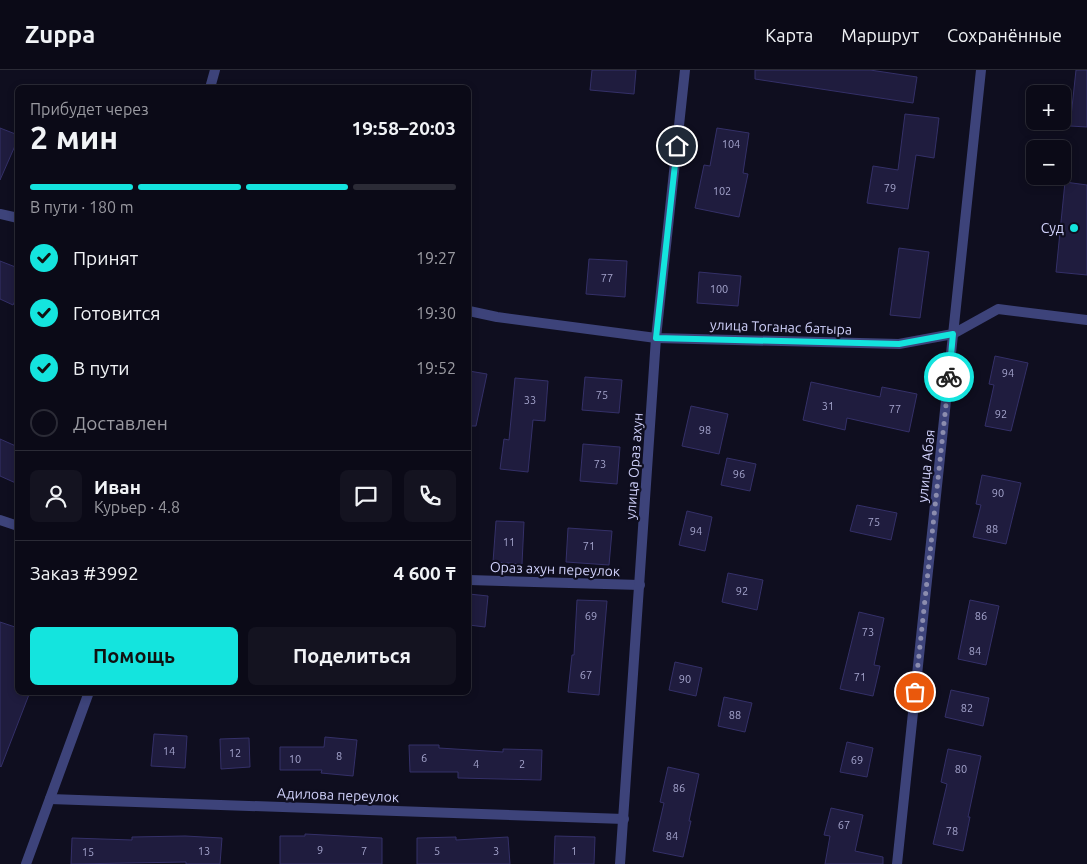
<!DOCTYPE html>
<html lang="ru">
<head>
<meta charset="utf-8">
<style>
	:root { --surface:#0b0a17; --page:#141320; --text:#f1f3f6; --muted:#9a9aa1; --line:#2b2b36; --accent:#14e4de }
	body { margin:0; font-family:Ubuntu,sans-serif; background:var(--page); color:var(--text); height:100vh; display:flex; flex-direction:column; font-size:19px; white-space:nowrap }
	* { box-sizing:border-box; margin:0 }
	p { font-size:16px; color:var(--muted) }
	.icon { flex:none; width:28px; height:28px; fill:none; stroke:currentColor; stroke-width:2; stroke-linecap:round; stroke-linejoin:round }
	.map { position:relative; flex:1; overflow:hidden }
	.panel { position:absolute; left:15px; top:15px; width:456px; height:610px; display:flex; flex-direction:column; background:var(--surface); border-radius:8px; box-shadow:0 2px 8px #0003,0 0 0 1px var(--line) }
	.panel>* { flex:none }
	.tools { position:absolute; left:1026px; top:15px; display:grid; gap:10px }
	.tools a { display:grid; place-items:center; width:45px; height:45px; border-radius:8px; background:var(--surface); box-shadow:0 2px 8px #0003,0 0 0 1px var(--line); font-size:25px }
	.pin { position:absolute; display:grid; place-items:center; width:42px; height:42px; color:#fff; margin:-21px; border:2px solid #fff; border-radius:50%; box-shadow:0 1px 5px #0007 }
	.courier { position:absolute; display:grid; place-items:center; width:50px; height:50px; margin:-25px; border:4px solid #14e4de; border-radius:50%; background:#fff; color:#222; box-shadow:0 1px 6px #0007 }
	.headline em { font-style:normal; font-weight:600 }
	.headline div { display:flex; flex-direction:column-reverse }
	.headline { display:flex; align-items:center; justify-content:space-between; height:85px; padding:0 15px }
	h1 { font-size:32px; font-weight:600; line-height:38px }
	.bar { display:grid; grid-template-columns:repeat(4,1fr); gap:8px 5px; align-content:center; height:60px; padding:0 15px }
	.bar i { height:6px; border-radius:4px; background:var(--line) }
	.bar .current { background:var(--accent) }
	.bar p { grid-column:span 4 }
	.line { display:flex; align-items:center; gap:12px; padding:0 15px; border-top:1px solid var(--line) }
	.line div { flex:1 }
	.round { display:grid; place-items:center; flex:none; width:52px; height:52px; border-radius:8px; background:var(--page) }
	ol { padding:0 15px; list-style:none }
	li { display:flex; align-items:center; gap:15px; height:55px }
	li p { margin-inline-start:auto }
	li .icon { padding:5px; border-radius:50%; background:var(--accent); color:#111; stroke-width:4 }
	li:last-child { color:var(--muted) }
	li i { width:28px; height:28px; border:2px solid var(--line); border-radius:50% }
	.cta { display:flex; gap:10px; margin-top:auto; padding:10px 15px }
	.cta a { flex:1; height:58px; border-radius:8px; background:var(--accent); color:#111; font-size:20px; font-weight:600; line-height:58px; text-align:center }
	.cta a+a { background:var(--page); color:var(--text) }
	header { display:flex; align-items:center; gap:30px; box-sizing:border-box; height:70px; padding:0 25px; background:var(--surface); border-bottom:1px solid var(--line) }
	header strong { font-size:24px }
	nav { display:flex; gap:28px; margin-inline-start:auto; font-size:18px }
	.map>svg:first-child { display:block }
	.building { fill:#1f1c3e; stroke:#343068 }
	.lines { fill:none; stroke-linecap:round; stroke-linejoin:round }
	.minor { stroke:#3d437a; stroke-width:10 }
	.tertiary { stroke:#3d437a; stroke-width:10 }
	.done { stroke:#8c8dae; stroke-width:5; stroke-dasharray:0 9 }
	.route { stroke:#14e4de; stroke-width:6 }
	.poi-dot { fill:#14e4de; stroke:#0f0e1f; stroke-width:2 }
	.labels { text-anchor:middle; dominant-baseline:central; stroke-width:4.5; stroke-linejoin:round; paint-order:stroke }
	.number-label { font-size:11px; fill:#a4a4cc }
	.poi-label { font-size:14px; fill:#d0d1fb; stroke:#0f0e1f; text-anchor:end }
	.street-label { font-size:14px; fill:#d0d1fb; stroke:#0f0e1f }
</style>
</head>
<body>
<header>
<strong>Zuppa</strong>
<nav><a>Карта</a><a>Маршрут</a><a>Сохранённые</a></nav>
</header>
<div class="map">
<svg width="1087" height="794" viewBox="0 0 1087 794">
	<rect width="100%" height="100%" fill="#0f0e1f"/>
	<!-- building -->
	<g class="building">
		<polygon points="592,0 636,0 634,24 590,20"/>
		<polygon points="755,0 870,0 917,7 913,33 755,9"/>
		<polygon points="1076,0 1087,0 1087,57 1070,56"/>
		<polygon points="905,44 939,48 934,88 916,85 908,139 867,133 873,96 898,100"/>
		<polygon points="0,58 18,65 18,69 0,110"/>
		<polygon points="717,58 749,63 743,103 748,104 739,147 695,138 704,95 710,96"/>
		<polygon points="1065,112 1087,115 1087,205 1056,202"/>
		<polygon points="899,178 929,182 920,248 890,245"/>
		<polygon points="589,189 627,191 625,227 586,224"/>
		<polygon points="0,191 18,198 18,225 13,235 0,229"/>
		<polygon points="699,202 741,206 738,236 697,233"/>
		<polygon points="995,286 1028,293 1011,361 985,356 994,315 989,314"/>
		<polygon points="469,301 487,304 476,356 469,356"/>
		<polygon points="585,307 622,310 619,343 582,340"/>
		<polygon points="515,308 548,311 545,351 533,350 528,402 500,399 504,369 509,370"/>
		<polygon points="811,312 880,327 882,317 917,324 909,362 847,348 845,360 803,350"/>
		<polygon points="691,336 728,344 719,384 682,376"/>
		<polygon points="0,369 18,377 18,414 0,406"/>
		<polygon points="583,374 620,377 617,414 580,411"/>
		<polygon points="727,388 756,394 750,421 721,415"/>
		<polygon points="982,405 1021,413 1006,474 973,467 981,435 976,434"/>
		<polygon points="857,435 897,443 891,470 850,461"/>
		<polygon points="687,441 712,447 705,481 679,475"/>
		<polygon points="496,451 524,452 522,494 493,492"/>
		<polygon points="568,458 612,461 609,495 566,492"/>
		<polygon points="728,503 763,510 757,540 722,532"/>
		<polygon points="469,524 488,526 485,557 469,555"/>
		<polygon points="577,530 607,531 599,625 568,622 572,585 574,585"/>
		<polygon points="970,530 999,536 986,595 958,589"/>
		<polygon points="859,542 884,548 874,595 880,596 873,626 840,619"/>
		<polygon points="0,552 18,558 18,622 30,622 1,697 0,696"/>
		<polygon points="675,592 702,598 696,626 669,620"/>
		<polygon points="951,620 989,628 983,656 945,647"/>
		<polygon points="724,627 752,633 745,662 718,656"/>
		<polygon points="154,664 187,666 185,698 151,696"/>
		<polygon points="325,667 357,670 353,706 321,703 322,700 280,700 280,677 324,677"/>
		<polygon points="249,668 250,697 221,699 220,669"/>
		<polygon points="847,672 873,678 867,707 840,702"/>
		<polygon points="409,675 439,675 439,678 503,682 503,679 542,680 541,710 458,708 458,702 410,702"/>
		<polygon points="948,679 981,686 968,747 970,747 963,781 933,774 947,714 941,712"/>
		<polygon points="668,697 699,704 689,751 691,751 683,787 653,781 664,733 660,732"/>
		<polygon points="831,738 863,745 855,781 883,787 883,794 825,794 830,766 824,765"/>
		<polygon points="305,764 382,768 382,794 280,794 280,766 305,766"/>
		<polygon points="185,766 222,768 220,794 186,794 186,792 71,794 72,768 132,770 132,767"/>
		<polygon points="555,766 595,767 594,794 554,794"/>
		<polygon points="456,767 456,770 508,767 510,794 417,794 417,768"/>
	</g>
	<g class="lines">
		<!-- minor -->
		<g class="minor">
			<polyline points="210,18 215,0"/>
			<polyline points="0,144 18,148"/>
			<polyline points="469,241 497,247 656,268 899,274 953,264 998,239 1087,250"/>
			<polyline points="0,450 18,456"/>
			<polyline points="469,510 640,515"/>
			<polyline points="50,729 624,749"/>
			<polyline points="26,794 89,622"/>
			<polyline points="620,794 656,268 685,0"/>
		</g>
		<!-- tertiary -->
		<polyline class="tertiary" points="897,794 981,0"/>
	</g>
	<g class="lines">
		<!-- done -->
		<polyline class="done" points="915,622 949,307"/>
		<!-- route -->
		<polyline class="route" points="677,76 656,268 899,274 953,264 949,307"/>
	</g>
	<!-- markers -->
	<circle class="poi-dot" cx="1074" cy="158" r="5"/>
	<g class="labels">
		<!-- number labels -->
		<g class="number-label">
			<text x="731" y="74">104</text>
			<text x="890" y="118">79</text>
			<text x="722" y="121">102</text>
			<text x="607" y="208">77</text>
			<text x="719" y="219">100</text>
			<text x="1008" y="303">94</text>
			<text x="602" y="325">75</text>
			<text x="530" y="330">33</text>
			<text x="828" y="336">31</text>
			<text x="895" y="339">77</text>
			<text x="1001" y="344">92</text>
			<text x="705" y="360">98</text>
			<text x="600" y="394">73</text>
			<text x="739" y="404">96</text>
			<text x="998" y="423">90</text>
			<text x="874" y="452">75</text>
			<text x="992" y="459">88</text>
			<text x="696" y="461">94</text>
			<text x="509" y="472">11</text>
			<text x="589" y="476">71</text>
			<text x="742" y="521">92</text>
			<text x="591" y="546">69</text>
			<text x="981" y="546">86</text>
			<text x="868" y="562">73</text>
			<text x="975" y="581">84</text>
			<text x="586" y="605">67</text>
			<text x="860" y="607">71</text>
			<text x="685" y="609">90</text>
			<text x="967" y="638">82</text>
			<text x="735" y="645">88</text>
			<text x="169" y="681">14</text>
			<text x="235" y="683">12</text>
			<text x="339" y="686">8</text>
			<text x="424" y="688">6</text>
			<text x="295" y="689">10</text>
			<text x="857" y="690">69</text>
			<text x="476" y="694">4</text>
			<text x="522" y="694">2</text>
			<text x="961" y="699">80</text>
			<text x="679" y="718">86</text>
			<text x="844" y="755">67</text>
			<text x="952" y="761">78</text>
			<text x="672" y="766">84</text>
			<text x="320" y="780">9</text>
			<text x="204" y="781">13</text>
			<text x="364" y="781">7</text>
			<text x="437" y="781">5</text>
			<text x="496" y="781">3</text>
			<text x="574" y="781">1</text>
			<text x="88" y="782">15</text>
		</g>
		<!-- poi labels -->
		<g class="poi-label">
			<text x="1064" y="158">Суд</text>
		</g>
		<!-- street labels -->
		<g class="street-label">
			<text transform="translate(781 257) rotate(2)">улица Тоганас батыра</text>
			<text transform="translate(634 396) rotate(-86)">улица Ораз ахун</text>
			<text transform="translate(926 396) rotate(-84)">улица Абая</text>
			<text transform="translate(555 499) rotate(2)">Ораз ахун переулок</text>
			<text transform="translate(338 725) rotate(2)">Адилова переулок</text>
		</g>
	</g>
</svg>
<div class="tools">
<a>+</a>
<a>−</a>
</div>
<div class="pin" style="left:915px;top:622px;background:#ea580c"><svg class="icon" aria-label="bag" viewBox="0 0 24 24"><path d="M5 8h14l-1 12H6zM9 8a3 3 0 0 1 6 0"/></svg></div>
<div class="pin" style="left:677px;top:76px;background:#1f2937"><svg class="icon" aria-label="home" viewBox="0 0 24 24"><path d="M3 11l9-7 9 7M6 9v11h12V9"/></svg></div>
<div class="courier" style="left:949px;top:307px"><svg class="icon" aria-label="bike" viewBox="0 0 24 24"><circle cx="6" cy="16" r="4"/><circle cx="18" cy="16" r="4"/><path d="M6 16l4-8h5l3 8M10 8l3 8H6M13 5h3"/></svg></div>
<section class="panel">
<div class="headline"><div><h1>2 мин</h1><p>Прибудет через</p></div><em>19:58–20:03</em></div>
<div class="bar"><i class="current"></i><i class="current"></i><i class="current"></i><i></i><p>В пути · 180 m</p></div>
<ol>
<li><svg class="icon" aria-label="check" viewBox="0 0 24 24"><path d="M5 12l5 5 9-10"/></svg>Принят<p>19:27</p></li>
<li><svg class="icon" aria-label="check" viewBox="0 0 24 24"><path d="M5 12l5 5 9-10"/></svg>Готовится<p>19:30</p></li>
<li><svg class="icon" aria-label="check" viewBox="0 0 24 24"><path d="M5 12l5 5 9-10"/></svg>В пути<p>19:52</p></li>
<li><i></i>Доставлен</li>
</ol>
<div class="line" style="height:90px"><a class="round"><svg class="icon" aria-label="person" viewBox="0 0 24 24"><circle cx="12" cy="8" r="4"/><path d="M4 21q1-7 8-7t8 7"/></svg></a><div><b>Иван</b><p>Курьер · 4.8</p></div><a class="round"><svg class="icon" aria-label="chat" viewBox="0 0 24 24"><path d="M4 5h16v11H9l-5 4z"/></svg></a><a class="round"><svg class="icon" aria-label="phone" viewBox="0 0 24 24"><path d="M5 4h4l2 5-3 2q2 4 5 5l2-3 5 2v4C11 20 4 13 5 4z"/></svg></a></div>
<div class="line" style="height:65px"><div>Заказ #3992</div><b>4 600 ₸</b></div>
<div class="cta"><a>Помощь</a><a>Поделиться</a></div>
</section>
</div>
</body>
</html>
